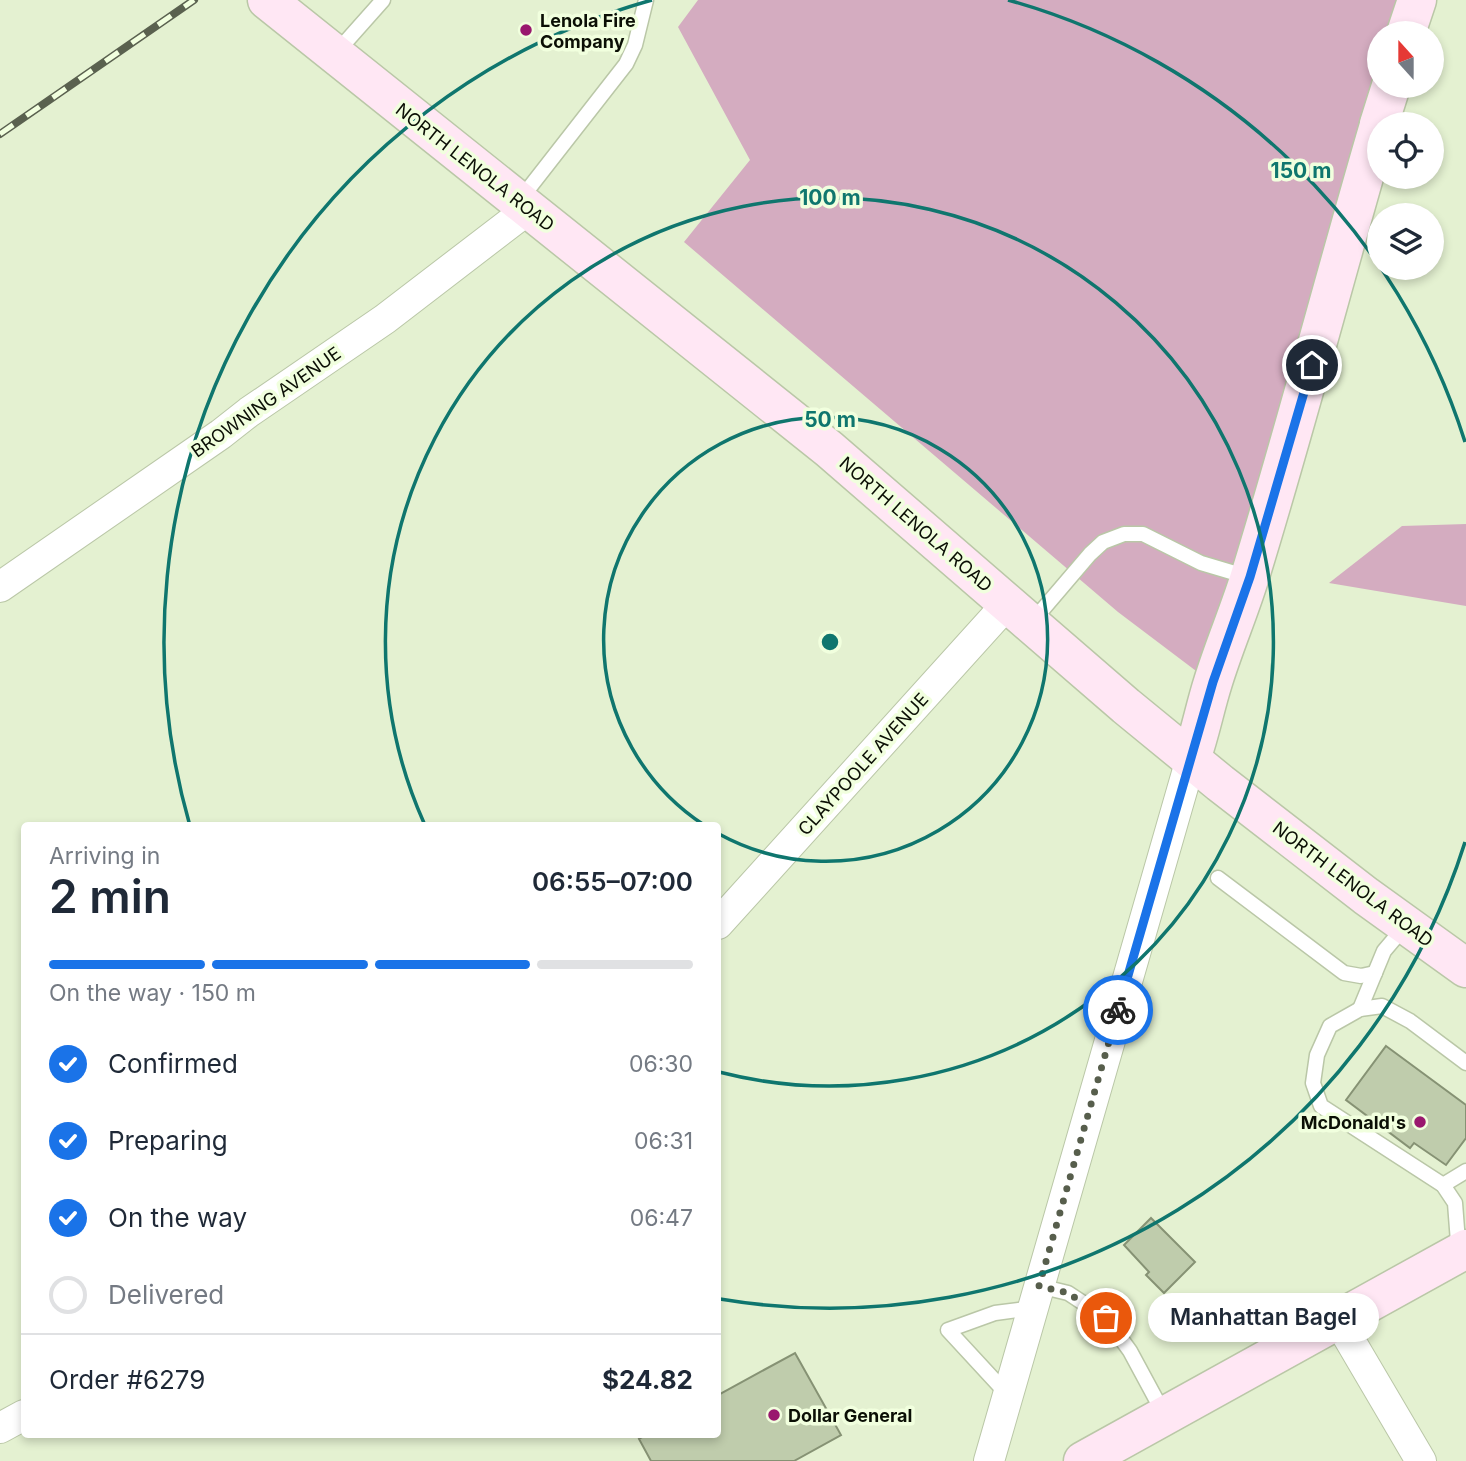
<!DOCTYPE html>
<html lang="en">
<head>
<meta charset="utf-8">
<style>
	:root { --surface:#fff; --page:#f2f2f3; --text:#1f2937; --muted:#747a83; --line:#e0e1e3; --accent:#1a73e8 }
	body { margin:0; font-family:Inter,sans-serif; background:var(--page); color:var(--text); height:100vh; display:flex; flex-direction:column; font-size:26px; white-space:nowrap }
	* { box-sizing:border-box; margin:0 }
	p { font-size:23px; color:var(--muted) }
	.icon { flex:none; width:38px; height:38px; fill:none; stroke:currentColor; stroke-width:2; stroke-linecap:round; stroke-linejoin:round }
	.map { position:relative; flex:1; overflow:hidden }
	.drawer { position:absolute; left:21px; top:822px; width:700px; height:616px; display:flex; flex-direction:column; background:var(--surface); border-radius:7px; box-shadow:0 4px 10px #0003 }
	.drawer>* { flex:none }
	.needle { width:46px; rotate:339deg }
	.tools { position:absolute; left:1367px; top:21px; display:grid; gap:14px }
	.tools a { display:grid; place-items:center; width:77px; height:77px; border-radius:50%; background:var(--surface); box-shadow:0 4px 10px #0003; font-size:35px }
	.pin { position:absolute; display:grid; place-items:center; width:60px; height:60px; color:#fff; margin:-30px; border:4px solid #fff; border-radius:50%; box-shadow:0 2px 7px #0007 }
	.courier { position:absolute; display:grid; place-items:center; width:70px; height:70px; margin:-35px; border:5px solid #1a73e8; border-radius:50%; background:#fff; color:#222; box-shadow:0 2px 9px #0007 }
	.bubble { position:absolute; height:49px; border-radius:24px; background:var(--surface); box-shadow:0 4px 10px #0003; font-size:23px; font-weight:600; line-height:49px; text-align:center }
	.summary em { font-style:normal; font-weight:600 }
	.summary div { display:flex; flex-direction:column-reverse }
	.summary { display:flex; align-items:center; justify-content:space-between; height:119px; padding:0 28px }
	h1 { font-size:46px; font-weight:600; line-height:52px }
	.bar { display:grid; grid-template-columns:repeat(4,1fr); gap:10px 7px; align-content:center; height:84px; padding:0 28px }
	.bar i { height:9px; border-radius:5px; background:var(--line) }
	.bar .active { background:var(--accent) }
	.bar p { grid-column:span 4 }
	.line { display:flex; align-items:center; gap:18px; padding:0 28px; border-top:2px solid var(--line) }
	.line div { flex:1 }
	ol { padding:0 28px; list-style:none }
	li { display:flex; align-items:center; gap:21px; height:77px }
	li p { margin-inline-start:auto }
	li .icon { padding:7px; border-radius:50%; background:var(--accent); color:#fff; stroke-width:4 }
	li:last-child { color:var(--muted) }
	li i { width:38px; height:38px; border:4px solid var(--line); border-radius:50% }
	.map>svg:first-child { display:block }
	.green { fill:#d4acc0 }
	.building { fill:#bfccac; stroke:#869274; stroke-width:2 }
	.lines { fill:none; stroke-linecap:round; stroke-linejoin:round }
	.lane-casing { stroke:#bac7a7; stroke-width:17 }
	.street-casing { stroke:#bac7a7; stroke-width:32 }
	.secondary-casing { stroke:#bac7a7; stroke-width:41 }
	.lane { stroke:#fff; stroke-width:14 }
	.street { stroke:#fff; stroke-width:30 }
	.secondary { stroke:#ffe7f4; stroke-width:38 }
	.rail-casing { stroke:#5a614f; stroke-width:8 }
	.rail { stroke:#f1ffde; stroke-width:5; stroke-dasharray:16; stroke-linecap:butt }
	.done { stroke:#575e4c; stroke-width:7; stroke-dasharray:0 12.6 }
	.route { stroke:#1a73e8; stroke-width:9 }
	.ring { fill:none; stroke:#0f766e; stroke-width:3.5 }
	.poi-dot { fill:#99186e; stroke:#f1ffde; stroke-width:2.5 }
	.labels { text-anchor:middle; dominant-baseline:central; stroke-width:7; stroke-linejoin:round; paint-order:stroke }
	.poi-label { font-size:18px; font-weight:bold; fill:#0b0f05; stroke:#f1ffde; text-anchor:start }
	.street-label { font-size:18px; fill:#0b0f05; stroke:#f1ffde }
	.centre { fill:#0f766e; stroke:#f1ffde; stroke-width:3.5 }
	.ring-label { font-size:21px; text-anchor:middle; font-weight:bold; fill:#0f766e; stroke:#f1ffde; stroke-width:7; stroke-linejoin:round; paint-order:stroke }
</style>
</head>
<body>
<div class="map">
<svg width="1466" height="1461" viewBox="0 0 1466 1461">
	<rect width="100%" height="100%" fill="#e4f1d1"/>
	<!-- green -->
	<g class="green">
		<polygon points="698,0 1410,0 1400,33 1379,33 1379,86 1212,683 1118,612 684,242 750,160 678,27"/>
		<polygon points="1466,524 1466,606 1329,583 1402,526"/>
	</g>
	<!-- building -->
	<g class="building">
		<polygon points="1386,1046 1466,1105 1466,1138 1446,1165 1414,1143 1410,1148 1346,1100"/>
		<polygon points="1151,1218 1195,1262 1164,1293 1146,1275 1149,1272 1124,1245"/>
		<polygon points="795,1353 841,1435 794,1461 651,1461 639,1439 646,1435 718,1435 718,1395"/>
	</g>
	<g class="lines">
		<defs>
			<g id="lane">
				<polyline points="335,54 383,0"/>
				<polyline points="519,201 626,64 635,45 646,0"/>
				<polyline points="1032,622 1090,554 1103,542 1124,534 1143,534 1201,563 1248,577"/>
				<polyline points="1218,878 1344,973 1361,976 1375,973"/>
				<polyline points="1360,1009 1384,951 1406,925"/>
				<polyline points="1443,1185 1466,1171"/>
				<polyline points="1455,1250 1458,1242 1455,1203 1443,1185 1321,1106 1313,1083 1317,1055 1330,1026 1360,1009 1382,1006 1410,1021 1466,1063"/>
				<polyline points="1039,1286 1068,1293 1106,1318 1130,1351 1164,1414"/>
				<polyline points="1008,1395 948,1330 995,1313 1033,1308"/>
			</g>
			<g id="street">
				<polyline points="0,587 221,434 249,412 385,319 527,210"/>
				<polyline points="718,924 1008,603"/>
				<polyline points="1338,1320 1421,1461"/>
				<polyline points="0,1428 24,1415"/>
				<polyline points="989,1461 1191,759"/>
			</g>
			<g id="secondary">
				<polyline points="267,0 829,449 1126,706 1220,783 1366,896 1466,968"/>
				<polyline points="1406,33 1417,0"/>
				<polyline points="1379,124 1391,86"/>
				<path d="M1191,759C1200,734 1205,707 1213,682C1224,646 1239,612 1250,576C1296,427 1335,275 1379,125"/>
				<polyline points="1083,1461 1466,1249"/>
			</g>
		</defs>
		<!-- lane casing -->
		<use href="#lane" class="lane-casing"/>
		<!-- street casing -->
		<use href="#street" class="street-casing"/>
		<!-- secondary casing -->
		<use href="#secondary" class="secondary-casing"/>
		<!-- lane -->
		<use href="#lane" class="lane"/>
		<!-- street -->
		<use href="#street" class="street"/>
		<!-- secondary -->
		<use href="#secondary" class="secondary"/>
		<defs>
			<polyline id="rail" points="0,134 194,0"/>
		</defs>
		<!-- rail casing -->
		<use href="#rail" class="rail-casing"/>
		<!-- rail -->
		<use href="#rail" class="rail"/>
	</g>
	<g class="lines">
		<!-- done -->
		<polyline class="done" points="1106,1318 1068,1293 1039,1286 1118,1010"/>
		<!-- route -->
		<polyline class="route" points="1118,1010 1213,682 1250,577 1312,365"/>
	</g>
	<!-- distance rings -->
	<g class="ring">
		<path d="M704 825A222 222 0 1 1 719 834"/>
		<path d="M424 823A444 444 0 1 1 719 1072"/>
		<path d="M1465 842A666 666 0 0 1 720 1299M190 826A666 666 0 0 1 652 0M1008 0A666 666 0 0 1 1465 442"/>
	</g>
	<!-- markers -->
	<g class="poi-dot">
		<circle cx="526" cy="30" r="7"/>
		<circle cx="1420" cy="1122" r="7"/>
		<circle cx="774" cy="1415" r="7"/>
	</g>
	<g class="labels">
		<!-- poi labels -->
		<g class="poi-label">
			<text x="540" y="20">Lenola Fire<tspan x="540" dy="21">Company</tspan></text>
			<text x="1406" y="1122" text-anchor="end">McDonald's</text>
			<text x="788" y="1415">Dollar General</text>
		</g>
		<!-- street labels -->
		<g class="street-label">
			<text transform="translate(475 167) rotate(38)">NORTH LENOLA ROAD</text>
			<text transform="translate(266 402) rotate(-35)">BROWNING AVENUE</text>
			<text transform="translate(916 524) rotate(41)">NORTH LENOLA ROAD</text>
			<text transform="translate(863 764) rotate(-48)">CLAYPOOLE AVENUE</text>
			<text transform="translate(1353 884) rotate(37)">NORTH LENOLA ROAD</text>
		</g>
	</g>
	<circle cx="830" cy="642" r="10" class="centre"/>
	<g class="ring-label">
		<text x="1301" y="178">150 m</text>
		<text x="830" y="205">100 m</text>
		<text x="830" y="427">50 m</text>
	</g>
</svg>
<div class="tools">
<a><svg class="needle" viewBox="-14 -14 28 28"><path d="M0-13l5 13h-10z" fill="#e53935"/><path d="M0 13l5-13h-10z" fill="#747a83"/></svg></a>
<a><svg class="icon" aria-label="locate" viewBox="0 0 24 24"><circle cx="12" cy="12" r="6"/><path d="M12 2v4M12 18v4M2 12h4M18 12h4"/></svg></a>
<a><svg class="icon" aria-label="layers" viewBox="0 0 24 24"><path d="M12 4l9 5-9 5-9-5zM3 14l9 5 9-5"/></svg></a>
</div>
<div class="pin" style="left:1106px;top:1318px;background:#ea580c"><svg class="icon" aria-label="bag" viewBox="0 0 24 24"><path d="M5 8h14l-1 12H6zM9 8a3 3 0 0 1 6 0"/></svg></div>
<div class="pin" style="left:1312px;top:365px;background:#1f2937"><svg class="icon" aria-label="home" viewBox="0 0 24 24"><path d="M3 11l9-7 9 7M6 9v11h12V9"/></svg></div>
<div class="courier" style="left:1118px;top:1010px"><svg class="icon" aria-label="bike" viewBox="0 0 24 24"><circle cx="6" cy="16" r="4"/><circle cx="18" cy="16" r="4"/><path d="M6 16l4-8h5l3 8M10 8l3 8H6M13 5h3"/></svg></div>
<div class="bubble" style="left:1148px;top:1293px;width:231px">Manhattan Bagel</div>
<section class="drawer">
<div class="summary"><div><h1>2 min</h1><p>Arriving in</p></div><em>06:55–07:00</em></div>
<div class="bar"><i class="active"></i><i class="active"></i><i class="active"></i><i></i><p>On the way · 150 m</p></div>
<ol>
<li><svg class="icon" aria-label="check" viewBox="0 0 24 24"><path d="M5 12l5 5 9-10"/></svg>Confirmed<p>06:30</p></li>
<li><svg class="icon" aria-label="check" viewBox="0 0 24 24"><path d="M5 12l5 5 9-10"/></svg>Preparing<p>06:31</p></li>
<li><svg class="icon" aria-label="check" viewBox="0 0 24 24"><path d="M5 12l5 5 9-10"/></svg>On the way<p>06:47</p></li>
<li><i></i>Delivered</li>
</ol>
<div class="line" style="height:91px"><div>Order #6279</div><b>$24.82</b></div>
</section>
</div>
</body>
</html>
